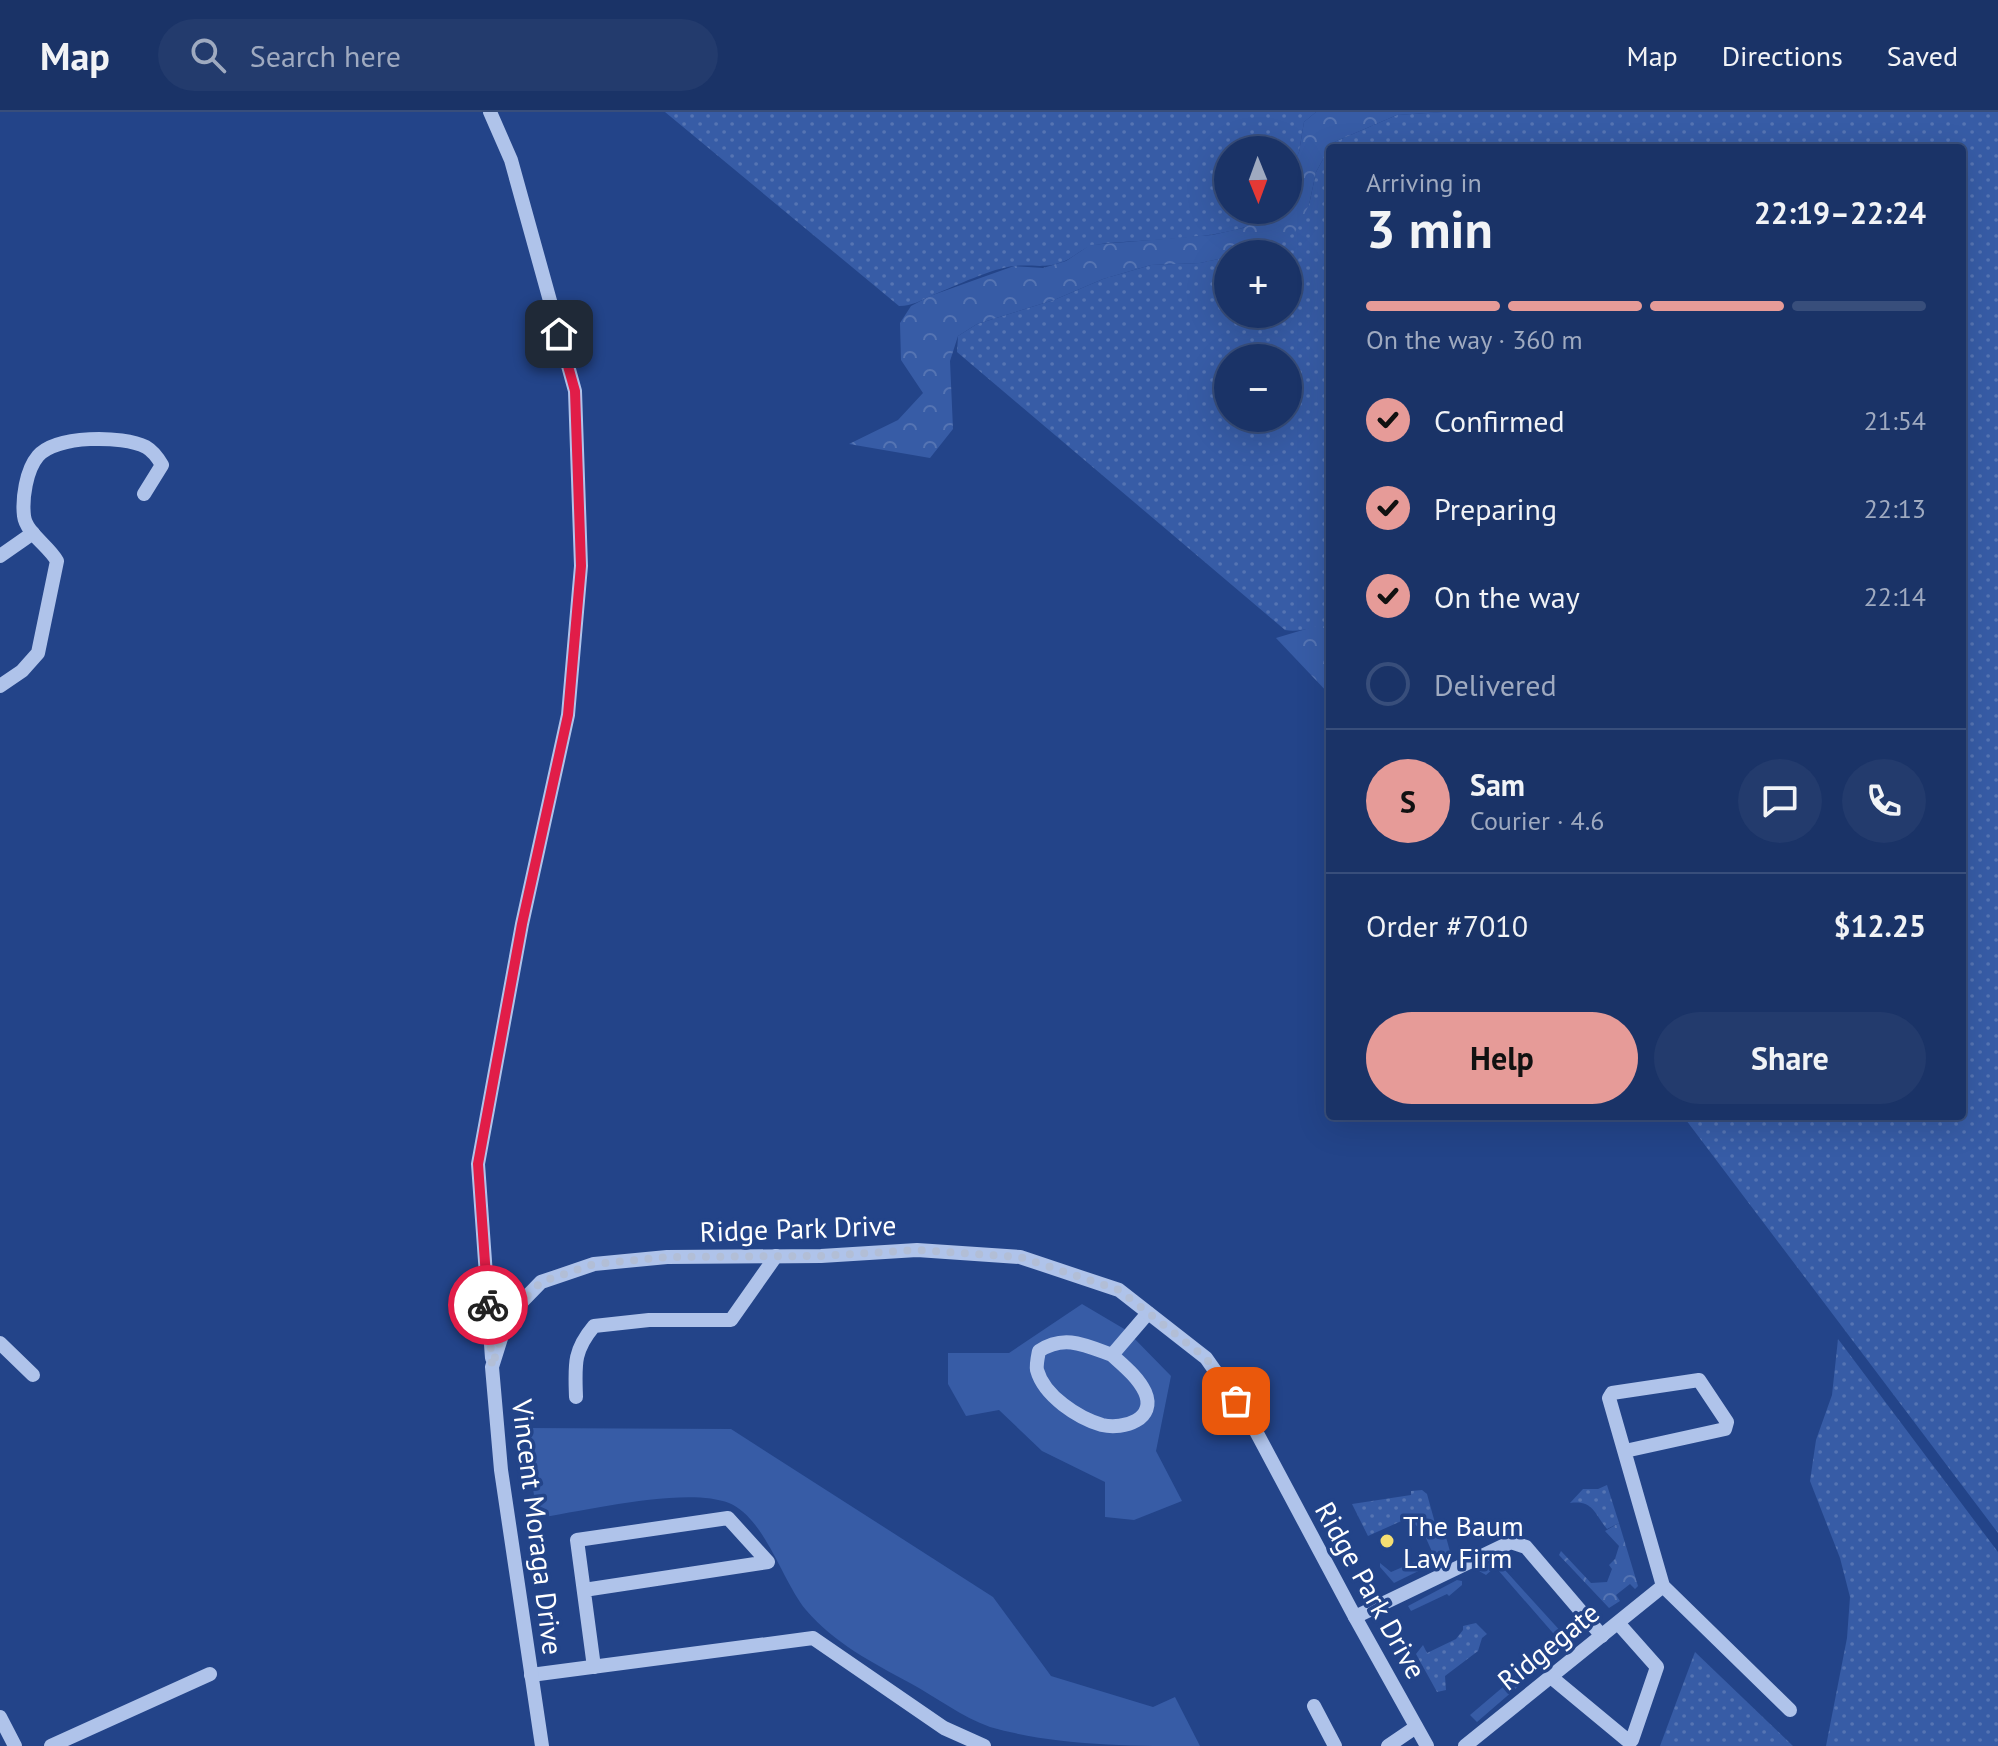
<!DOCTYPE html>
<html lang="en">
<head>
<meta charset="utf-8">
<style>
	:root { --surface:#1a3367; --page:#233b6d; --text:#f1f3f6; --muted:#9faac0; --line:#384e7b; --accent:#e69b98 }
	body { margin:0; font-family:"PT Sans",sans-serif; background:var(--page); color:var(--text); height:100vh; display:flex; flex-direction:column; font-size:30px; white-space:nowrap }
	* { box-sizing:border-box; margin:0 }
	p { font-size:26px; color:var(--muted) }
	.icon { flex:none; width:44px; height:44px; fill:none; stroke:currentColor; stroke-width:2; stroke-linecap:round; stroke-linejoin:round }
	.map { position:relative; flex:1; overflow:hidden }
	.panel { position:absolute; left:1326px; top:32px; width:640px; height:976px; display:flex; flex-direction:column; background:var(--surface); border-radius:8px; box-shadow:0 8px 32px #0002,0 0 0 2px var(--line) }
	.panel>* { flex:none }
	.needle { width:52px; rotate:179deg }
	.buttons { position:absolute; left:1214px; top:24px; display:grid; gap:16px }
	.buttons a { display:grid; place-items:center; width:88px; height:88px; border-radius:50%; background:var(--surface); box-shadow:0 8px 32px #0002,0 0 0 2px var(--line); font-size:40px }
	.pin { position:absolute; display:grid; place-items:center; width:68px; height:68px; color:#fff; margin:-34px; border-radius:16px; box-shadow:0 4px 12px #0006 }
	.courier { position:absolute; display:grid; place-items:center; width:80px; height:80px; margin:-40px; border:6px solid #e11d48; border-radius:50%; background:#fff; color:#222; box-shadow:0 2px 10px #0007 }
	.overview em { font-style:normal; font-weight:800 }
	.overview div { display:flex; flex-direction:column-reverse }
	.overview { display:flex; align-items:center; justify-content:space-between; height:136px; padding:0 40px }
	h1 { font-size:52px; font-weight:800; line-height:60px }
	.bar { display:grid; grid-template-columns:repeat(4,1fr); gap:12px 8px; align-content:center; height:96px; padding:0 40px }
	.bar i { height:10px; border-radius:6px; background:var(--line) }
	.bar .selected { background:var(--accent) }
	.bar p { grid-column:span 4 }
	.line { display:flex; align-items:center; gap:20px; padding:0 40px; border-top:2px solid var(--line) }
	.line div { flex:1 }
	.round { display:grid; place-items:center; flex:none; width:84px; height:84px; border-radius:42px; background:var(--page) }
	ol { padding:0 40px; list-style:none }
	li { display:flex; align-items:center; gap:24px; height:88px }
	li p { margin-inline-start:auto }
	li .icon { padding:8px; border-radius:50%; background:var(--accent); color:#111; stroke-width:4 }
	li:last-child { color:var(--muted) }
	li i { width:44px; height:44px; border:4px solid var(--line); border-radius:50% }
	.cta { display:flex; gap:16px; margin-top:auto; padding:16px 40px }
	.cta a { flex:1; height:92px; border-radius:48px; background:var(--accent); color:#111; font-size:32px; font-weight:800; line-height:92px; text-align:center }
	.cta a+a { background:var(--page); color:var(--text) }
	header { display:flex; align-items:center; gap:48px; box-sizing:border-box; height:112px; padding:0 40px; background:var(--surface); border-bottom:2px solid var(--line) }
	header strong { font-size:38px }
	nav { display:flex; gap:44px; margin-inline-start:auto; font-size:28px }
	.search { width:560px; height:72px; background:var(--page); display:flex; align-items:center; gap:20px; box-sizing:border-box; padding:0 28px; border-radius:44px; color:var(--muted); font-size:30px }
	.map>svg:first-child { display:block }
	.grass { fill:url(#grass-dots); fill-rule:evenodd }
	.forest { fill:url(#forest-crowns) }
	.green { fill:#375ca6 }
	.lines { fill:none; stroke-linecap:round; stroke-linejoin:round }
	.minor { stroke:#afc3ea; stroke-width:14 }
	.done { stroke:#b2bed6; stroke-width:8; stroke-dasharray:0 14.4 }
	.route { stroke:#e11d48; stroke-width:10 }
	.poi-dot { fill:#f5de72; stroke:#234489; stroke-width:3 }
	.labels { text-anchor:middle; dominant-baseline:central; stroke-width:7; stroke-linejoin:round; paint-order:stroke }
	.street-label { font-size:28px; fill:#fff; stroke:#234489 }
	.poi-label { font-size:28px; fill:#fff; stroke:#234489; text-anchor:start }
</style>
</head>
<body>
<header>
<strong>Map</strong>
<div class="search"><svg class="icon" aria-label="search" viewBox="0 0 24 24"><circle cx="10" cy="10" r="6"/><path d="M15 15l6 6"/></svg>Search here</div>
<nav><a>Map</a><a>Directions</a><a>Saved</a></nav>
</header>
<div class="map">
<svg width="1998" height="1634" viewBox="0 0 1998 1634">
	<defs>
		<pattern id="grass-dots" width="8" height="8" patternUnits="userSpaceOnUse" patternTransform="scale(2)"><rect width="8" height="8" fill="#375ca6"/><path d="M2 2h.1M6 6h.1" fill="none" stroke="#5574b3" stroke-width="1.8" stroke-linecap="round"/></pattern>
		<pattern id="forest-crowns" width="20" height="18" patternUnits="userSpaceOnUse" patternTransform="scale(2)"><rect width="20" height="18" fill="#375ca6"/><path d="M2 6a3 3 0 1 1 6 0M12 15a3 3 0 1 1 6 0" fill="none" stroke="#5574b3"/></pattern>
	</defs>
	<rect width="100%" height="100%" fill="#234489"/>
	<!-- grass -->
	<g class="grass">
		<path d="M665,0H1316L1304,10L1299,40L1288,64V38H1228V98H1271C1252,131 1132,126 1095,133C1083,135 1074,146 1062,150C1043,157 1033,152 1014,154C993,156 955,174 933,183C921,188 913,194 899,194Z"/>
		<path d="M1443,0H1998V1421L1683,1004H1962V36H1330V514C1314,514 1300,521 1285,518L957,240L958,224L977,212L1054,188L1103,167L1151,153L1200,151L1228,145V202H1288V142H1243L1268,137L1309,93L1316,60L1332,31L1397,3ZM1228,246H1288V306H1228Z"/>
		<polygon points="1838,1227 1998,1440 1998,1634 1826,1634 1847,1526 1850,1485 1840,1446 1810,1369 1816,1328 1832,1283"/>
		<path d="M1607,1373L1619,1411L1607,1417C1594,1401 1593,1388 1570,1391L1583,1377H1598Z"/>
		<polygon points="1422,1378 1427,1382 1435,1411 1430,1415 1418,1415 1408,1406 1368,1424 1352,1392 1411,1383 1411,1379"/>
		<polygon points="1476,1511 1487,1522 1482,1526 1478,1539 1445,1564 1446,1578 1437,1580 1416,1542 1423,1533 1427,1541 1456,1527 1463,1518 1463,1514"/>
		<polygon points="1695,1540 1793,1634 1660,1634"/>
	</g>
	<!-- forest -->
	<g class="forest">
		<polygon points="1316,0 1443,0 1397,3 1332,31 1316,60 1309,93 1295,120 1268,137 1228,142 1228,145 1200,151 1151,153 1103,167 1054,188 977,212 958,224 950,249 953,317 930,346 849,332 898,308 923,281 901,248 900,211 911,194 930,184 1014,154 1043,156 1066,149 1090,133 1212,123 1243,116 1268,104 1271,98 1288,98 1288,64 1299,40 1304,10"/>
		<polygon points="1316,514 1330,514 1330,583 1276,526"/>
		<polygon points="1619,1411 1638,1474 1635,1477 1630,1472 1616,1483 1620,1489 1609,1496 1559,1443 1561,1439 1591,1471 1607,1470 1612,1457 1609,1453 1615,1447 1619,1434 1605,1419"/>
	</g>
	<!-- green -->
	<g class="green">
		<polygon points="1082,1192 1126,1218 1171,1264 1156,1339 1182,1389 1134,1408 1105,1405 1105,1370 1042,1339 999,1298 966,1304 948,1272 948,1241 1009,1241"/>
		<path d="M525,1316L731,1317L993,1485L1051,1564L1153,1595L1175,1585L1200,1634C1130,1634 1057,1634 990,1615C962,1605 936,1585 910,1571C873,1551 834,1531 806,1498C782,1469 765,1406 729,1391C686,1374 585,1399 537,1406Z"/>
		<polygon points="1433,1423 1437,1426 1446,1425 1451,1443 1394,1471 1380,1455 1380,1451 1391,1460 1433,1442 1425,1424"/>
		<polygon points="1509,1443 1514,1448 1505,1458 1564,1523 1574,1516 1580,1521 1477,1610 1470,1603 1523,1558 1527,1558 1559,1528 1498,1458 1493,1457 1486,1463 1479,1459 1480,1455"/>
		<polygon points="1457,1468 1462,1469 1462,1473 1449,1484 1447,1482 1411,1499 1408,1494"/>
	</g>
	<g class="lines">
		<!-- minor -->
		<g class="minor">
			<polyline points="490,0 511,48 575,279 581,454 568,603 522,812 478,1052 492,1246"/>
			<polyline points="0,444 33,421"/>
			<path d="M0,574L22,559L38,541L57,449C49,434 26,421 24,404C22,387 26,358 38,344C56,323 122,323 146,335C153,339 158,346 162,353L144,382"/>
			<polyline points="0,1231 33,1263"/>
			<path d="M1112,1243C1124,1254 1138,1265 1145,1280C1157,1307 1124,1318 1102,1313C1078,1306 1044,1284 1037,1258C1036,1253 1038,1244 1039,1239C1064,1222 1085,1233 1112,1243L1148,1201"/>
			<path d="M576,1285C575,1253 573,1239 594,1214L649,1208H731L776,1144"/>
			<polyline points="1625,1339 1725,1317 1727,1310 1699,1268 1612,1281 1609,1286 1663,1474 1790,1598"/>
			<polyline points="584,1478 768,1450 728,1406 577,1428 594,1555"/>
			<polyline points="1355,1505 1511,1430 1526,1435 1602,1524"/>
			<polyline points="531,1563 813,1526 944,1616 984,1634"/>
			<polyline points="1551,1565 1627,1628 1632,1628 1657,1555 1618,1511"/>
			<polyline points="1314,1594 1335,1634"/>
			<polyline points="0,1605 15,1634"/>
			<polyline points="51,1634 210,1562"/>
			<polyline points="542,1634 501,1358 492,1255 508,1204 541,1170 594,1152 667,1145 821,1144 917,1138 1020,1145 1119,1178 1206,1246 1251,1310 1355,1505 1427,1634"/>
			<polyline points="1388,1634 1416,1615"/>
			<polyline points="1465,1634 1663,1474"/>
		</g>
	</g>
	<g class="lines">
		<!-- done -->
		<polyline class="done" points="488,1193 492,1255 508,1204 541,1170 594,1152 667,1145 821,1144 917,1138 1020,1145 1119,1178 1206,1246 1236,1289"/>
		<!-- route -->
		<polyline class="route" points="488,1193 478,1052 522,812 568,603 581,454 575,279 559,222"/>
	</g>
	<!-- markers -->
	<circle class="poi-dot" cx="1387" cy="1429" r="8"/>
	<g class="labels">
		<!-- street labels -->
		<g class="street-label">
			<text transform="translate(798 1116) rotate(-2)">Ridge Park Drive</text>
			<text transform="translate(538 1415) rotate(83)">Vincent Moraga Drive</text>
			<text transform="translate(1371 1478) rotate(61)">Ridge Park Drive</text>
			<text transform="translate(1548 1534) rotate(-39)">Ridgegate</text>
		</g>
		<!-- poi labels -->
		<g class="poi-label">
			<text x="1403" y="1413">The Baum<tspan x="1403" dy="32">Law Firm</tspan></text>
		</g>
	</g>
</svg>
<div class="buttons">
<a><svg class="needle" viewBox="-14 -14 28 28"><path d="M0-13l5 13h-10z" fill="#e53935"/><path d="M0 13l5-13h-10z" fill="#9faac0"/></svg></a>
<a>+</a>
<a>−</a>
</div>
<div class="pin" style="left:1236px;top:1289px;background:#ea580c"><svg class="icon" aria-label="bag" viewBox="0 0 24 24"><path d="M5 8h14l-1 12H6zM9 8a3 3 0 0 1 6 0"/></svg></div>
<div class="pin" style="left:559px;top:222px;background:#1f2937"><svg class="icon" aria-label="home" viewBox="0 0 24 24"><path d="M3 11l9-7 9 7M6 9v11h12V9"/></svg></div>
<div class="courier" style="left:488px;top:1193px"><svg class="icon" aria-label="bike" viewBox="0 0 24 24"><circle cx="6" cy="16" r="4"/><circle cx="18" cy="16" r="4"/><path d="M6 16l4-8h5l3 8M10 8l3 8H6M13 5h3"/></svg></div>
<section class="panel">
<div class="overview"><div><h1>3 min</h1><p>Arriving in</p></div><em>22:19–22:24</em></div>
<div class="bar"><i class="selected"></i><i class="selected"></i><i class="selected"></i><i></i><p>On the way · 360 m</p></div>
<ol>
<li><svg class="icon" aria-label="check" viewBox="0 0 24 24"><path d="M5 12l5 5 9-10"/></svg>Confirmed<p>21:54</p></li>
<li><svg class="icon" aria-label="check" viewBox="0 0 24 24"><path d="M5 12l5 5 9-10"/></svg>Preparing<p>22:13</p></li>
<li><svg class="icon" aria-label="check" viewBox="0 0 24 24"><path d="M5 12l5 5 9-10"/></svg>On the way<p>22:14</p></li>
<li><i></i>Delivered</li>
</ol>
<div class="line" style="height:144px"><b class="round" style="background:var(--accent);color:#111">S</b><div><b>Sam</b><p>Courier · 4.6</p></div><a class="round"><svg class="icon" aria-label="chat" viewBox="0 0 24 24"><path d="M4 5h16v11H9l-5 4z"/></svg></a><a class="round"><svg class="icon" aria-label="phone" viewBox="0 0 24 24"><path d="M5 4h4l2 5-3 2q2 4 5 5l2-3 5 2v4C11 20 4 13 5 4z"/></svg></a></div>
<div class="line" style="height:104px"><div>Order #7010</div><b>$12.25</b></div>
<div class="cta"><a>Help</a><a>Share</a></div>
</section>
</div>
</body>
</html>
